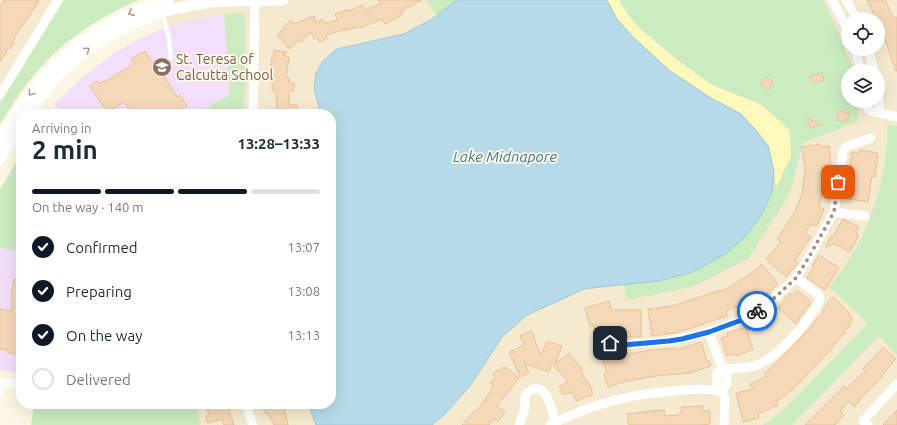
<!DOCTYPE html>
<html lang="en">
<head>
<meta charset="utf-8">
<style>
	:root { --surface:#fff; --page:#f2f2f3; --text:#1f2937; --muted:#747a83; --line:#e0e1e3; --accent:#111827 }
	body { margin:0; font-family:Ubuntu,sans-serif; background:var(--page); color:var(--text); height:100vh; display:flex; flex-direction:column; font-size:15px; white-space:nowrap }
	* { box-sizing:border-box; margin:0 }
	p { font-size:13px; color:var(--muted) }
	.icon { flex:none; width:22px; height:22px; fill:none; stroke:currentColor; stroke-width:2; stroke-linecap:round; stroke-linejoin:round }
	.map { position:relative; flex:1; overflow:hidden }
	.sheet { position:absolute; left:16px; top:109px; width:320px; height:300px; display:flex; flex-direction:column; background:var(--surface); border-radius:16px; box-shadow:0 4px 16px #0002 }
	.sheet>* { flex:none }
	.controls { position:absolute; left:841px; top:12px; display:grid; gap:8px }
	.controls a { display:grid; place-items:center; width:44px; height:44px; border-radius:50%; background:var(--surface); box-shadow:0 4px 16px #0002; font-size:20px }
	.pin { position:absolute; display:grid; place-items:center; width:34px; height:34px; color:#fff; margin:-17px; border-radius:8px; box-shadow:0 2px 6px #0006 }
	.courier { position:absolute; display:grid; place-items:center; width:40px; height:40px; margin:-20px; border:3px solid #1a73e8; border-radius:50%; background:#fff; color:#222; box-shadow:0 1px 5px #0007 }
	.summary em { font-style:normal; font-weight:600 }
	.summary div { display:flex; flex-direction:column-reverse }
	.summary { display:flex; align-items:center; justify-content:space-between; height:68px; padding:0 16px }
	h1 { font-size:26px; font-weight:600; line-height:30px }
	.bar { display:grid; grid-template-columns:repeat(4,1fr); gap:6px 4px; align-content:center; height:48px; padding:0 16px }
	.bar i { height:5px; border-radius:3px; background:var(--line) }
	.bar .current { background:var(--accent) }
	.bar p { grid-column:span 4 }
	ol { padding:0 16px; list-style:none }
	li { display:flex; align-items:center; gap:12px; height:44px }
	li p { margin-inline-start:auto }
	li .icon { padding:4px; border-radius:50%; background:var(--accent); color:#fff; stroke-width:4 }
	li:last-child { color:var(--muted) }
	li i { width:22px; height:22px; border:2px solid var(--line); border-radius:50% }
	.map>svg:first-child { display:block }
	.residential { fill:#f5e9d0; fill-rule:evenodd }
	.education { fill:#f3dff9 }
	.green { fill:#ccebc0 }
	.sand { fill:#fef8bb }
	.water { fill:#b6dae7; stroke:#9cc8da }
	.building { fill:#f4d8b8; stroke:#e7c098 }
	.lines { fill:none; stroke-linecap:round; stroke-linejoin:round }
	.service { stroke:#fff; stroke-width:4.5 }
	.minor { stroke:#fff; stroke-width:9 }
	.tertiary { stroke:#fff; stroke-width:11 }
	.oneway { stroke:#ad9e91 }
	.done { stroke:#a5937d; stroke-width:4; stroke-dasharray:0 7.2 }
	.route { stroke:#1a73e8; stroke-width:5 }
	.labels { text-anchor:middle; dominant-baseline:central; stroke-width:3.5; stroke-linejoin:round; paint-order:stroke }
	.education-label { font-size:14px; fill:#785e54; stroke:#fff9e9; text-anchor:start }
	.water-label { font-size:15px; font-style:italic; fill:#427a92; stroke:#fff9e9 }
</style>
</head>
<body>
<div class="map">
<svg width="897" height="425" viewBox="0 0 897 425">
	<rect width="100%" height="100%" fill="#fdf6e2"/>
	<!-- residential -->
	<g class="residential">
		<polygon points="0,0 64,0 0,103"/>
		<polygon points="152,0 426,0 437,16 432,19 404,34 337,49 314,88 321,114 244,114 246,70 245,16 243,13 224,14 196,19 164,28"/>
		<path d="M823,0H897V126L887,124L886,151L883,174L878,196L872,215L852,255L840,274L829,287L868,323L813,378L784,409L765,424L761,425H432L445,414L470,386L502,337L527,315L584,289L624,284L627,300L749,258L792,186L803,143L858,122V101H878V71H853L852,66L831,15ZM848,19H878V49H848Z"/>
		<polygon points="880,335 897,355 897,425 792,425"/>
		<polygon points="196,404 308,404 316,425 200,425"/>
	</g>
	<!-- education -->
	<g class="education">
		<polygon points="224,14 230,94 197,114 64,114 54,104 82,78 110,56 136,40 164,28 196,19"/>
		<polygon points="0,248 21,251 21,374 0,370"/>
	</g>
	<!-- green -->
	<g class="green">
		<path d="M64,0H139C96,18 58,44 29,81C18,95 9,110 0,124V103Z"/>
		<polygon points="426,0 457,0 437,16"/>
		<polygon points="607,0 823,0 831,15 852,66 853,71 848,71 848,101 858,101 858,122 803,143 792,186 785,201 749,258 692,287 627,300 624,284 659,281 762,214 772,192 774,171 711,98"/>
		<polygon points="243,13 245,16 246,70 244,114 197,114 230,94 224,14"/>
		<path d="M887,124L897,126V355L879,336L792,425H761L765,424L784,409L868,323L829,287C861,249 881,201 886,152C887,142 887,133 887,124Z"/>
		<polygon points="21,155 21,251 0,248 0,189"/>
		<polygon points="34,404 196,404 200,425 31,425"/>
	</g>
	<!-- sand -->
	<polygon class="sand" points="607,0 620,0 620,3 636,25 671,55 710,84 760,104 780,121 790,131 791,156 776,188 774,171 769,146 741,114 711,98 670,71 633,37 617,19"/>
	<!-- water -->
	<polygon class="water" points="457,0 607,0 617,19 633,37 670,71 711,98 741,114 756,130 768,146 774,171 772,192 762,214 744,238 724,255 693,272 659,281 609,286 584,289 527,315 502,337 470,386 445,414 432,425 316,425 308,404 331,404 331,114 321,114 314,88 316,74 322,62 337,49 404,34 432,19"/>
	<!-- building -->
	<g class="building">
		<polygon points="4,0 39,0 30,15 22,26 21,26 12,42 14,43 10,48 9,48 0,62 0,7"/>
		<polygon points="378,0 422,0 401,11 403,14 385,24 382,19 360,28 359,27 342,31 342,30 326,35 327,38 319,42 318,38 314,39 311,32 301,42 299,40 289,49 277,35 285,28 284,27 291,20 294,24 314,16 316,22 323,19 325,23 337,20 335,14 347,10 348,11 363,5 365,10 380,4"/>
		<polygon points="867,0 885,0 894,19 897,17 897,71 896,71 885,39 882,33 878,24 878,19 876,19"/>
		<polygon points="274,50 287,52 283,55 289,57 286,78 289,78 289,83 294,83 294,91 289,91 289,105 297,105 297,114 277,114 276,91 272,91 272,73 270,73 272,57 273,57"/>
		<polygon points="145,51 158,70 160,69 177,97 180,95 187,106 175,114 132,114 124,102 107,112 90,86 97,81 99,84 106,80 106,81 134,64 131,59"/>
		<polygon points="822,73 824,80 812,83 810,76"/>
		<polygon points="764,77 773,81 769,89 761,86"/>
		<polygon points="839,111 849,113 847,122 837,120"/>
		<polygon points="807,118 822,125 810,128"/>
		<polygon points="821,144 821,147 829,146 831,164 824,165 825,177 831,178 828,196 822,195 820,200 819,207 824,209 817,226 811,224 805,233 811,237 795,260 798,263 786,277 766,259 781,242 777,239 792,217 802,195 805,170 802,147"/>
		<polygon points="860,150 878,153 875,177 872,176 868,202 849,199 850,197 842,196 845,177 848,178 852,152 859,153"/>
		<polygon points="843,219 859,227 856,234 859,235 850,252 834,244 826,247 831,236 833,237"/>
		<polygon points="819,255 839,268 825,290 807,278 814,267 812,266"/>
		<polygon points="762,264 778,284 766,295 740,312 736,306 726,312 727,316 676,333 672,333 652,336 648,309 672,306 721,290 722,292 749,275"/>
		<polygon points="14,279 21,281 21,355 8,353 8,350 0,349 0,309 11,311 13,299 11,299"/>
		<polygon points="797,290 811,302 799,318 800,319 796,324 778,308 790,293 792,295"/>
		<polygon points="833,297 850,314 849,316 853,319 849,324 850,325 844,332 845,333 832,347 833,348 793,389 776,402 778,405 758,414 759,418 743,422 736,393 753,389 750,384 766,377 764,374 773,366 813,325 812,324 824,312 823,310 828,304 827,303"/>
		<polygon points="609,301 611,310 641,310 641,337 622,337 622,329 619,329 619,326 595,333 593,325 590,326 585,308"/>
		<polygon points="746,327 753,350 735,356 734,354 727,356 721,338 728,336 727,333"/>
		<polygon points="531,331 534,336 533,337 541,355 547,341 562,346 555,364 569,353 582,369 581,370 586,382 588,381 593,394 576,401 572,392 563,395 559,386 568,382 552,363 549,372 524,363 529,373 520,377 509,352 524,345 520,336"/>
		<polygon points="701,342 707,361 709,360 711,366 690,373 656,376 627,381 608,387 604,374 607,373 603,360 624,354 626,352 629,354 651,350 676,348 676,350"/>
		<polygon points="883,347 896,359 892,362 893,363 882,375 883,376 860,399 861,400 854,407 849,401 840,411 844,415 835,425 805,425 844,386 847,389 852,383 865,371 863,369"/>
		<polygon points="504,366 519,378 497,406 505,412 498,422 494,419 489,425 462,425 475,410 477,411 494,386 490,383 495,377 493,375 497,370 500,371"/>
		<polygon points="206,404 223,404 224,408 228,407 234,425 224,425 222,419 208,423 206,416 209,415"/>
		<polygon points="262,404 283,404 288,425 274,425 270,416 268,416 267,412 265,413"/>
		<polygon points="703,406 703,411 710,411 710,424 700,425 629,425 627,414 659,410 659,411 664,410 665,416 679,415 679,413 681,413 681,407"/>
		<polygon points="897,410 897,425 883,425"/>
	</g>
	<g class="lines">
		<!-- service -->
		<g class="service">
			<polyline points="162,12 169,38 171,58"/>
			<polyline points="0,395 2,382"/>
		</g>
		<!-- minor -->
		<g class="minor">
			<polyline points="832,0 840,14 848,32"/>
			<polyline points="846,0 857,19"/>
			<polyline points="855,49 861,71"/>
			<polyline points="868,49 874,71"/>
			<polyline points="878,94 880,113 897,117"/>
			<polyline points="0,95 58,0"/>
			<path d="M866,101C867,112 870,111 880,113"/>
			<polyline points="253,114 255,0"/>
			<polyline points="834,212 865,216"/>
			<path d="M709,332L722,368L727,376L726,385L722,392L717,384V373L722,368C735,369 747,369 759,364C779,355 800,331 812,313C815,309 819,304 820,299C820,297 819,296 818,294L796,278"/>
			<polyline points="610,343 623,345 669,341 709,332 747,318 769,303 796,278 809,257 834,212 843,151 845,148 848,146 871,138"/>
			<polyline points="0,382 17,385"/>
			<polyline points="245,404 253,425"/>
			<path d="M519,425C522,419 524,414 525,407C525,404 524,401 525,398C526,394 529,390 533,389C549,385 552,412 555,422"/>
			<path d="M550,425C582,409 619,397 655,393C664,392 673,391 682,390C695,389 710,388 722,392L725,398L724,425"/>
			<polyline points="868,425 863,421 897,384"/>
		</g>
		<!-- tertiary -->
		<g class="tertiary">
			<polyline points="29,114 38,100 57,76 84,52 110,35 133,23 162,12 183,7 210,2 229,1 283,0"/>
			<path d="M0,140C10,123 20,106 32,91C67,47 114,15 168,0"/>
			<polyline points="0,159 21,126"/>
		</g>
	</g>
	<!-- one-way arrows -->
	<defs><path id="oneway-chevron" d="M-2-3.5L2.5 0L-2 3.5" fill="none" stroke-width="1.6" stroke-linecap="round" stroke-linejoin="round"/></defs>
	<g class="oneway">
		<use href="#oneway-chevron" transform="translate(131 13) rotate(156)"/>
		<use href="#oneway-chevron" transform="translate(87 50) rotate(-35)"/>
		<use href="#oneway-chevron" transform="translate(31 93) rotate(126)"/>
	</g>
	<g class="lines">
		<!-- done -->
		<polyline class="done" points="757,311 769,303 796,278 809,257 834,212 838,182"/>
		<!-- route -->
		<polyline class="route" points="610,343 623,345 669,341 682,339 709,332 747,318 757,311"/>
	</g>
	<!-- icons -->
	<defs>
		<symbol id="school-disc" viewBox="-11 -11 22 22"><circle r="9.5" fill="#8d6e63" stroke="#fff9e9"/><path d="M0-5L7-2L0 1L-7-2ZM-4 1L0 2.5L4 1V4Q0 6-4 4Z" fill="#fff"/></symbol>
	</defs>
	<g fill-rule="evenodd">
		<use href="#school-disc" x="151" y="56" width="22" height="22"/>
	</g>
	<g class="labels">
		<!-- education labels -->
		<g class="education-label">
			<text x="176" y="59">St. Teresa of<tspan x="176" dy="16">Calcutta School</tspan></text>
		</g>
		<!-- water labels -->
		<g class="water-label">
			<text x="505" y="156">Lake Midnapore</text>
		</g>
	</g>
</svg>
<div class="controls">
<a><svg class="icon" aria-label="locate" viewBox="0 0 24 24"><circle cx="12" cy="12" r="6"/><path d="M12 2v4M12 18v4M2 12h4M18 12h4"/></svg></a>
<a><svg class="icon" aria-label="layers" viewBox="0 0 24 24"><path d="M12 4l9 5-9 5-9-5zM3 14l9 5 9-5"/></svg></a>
</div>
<div class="pin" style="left:838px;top:182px;background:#ea580c"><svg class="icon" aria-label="bag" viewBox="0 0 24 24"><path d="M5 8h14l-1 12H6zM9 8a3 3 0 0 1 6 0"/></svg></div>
<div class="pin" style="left:610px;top:343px;background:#1f2937"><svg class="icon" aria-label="home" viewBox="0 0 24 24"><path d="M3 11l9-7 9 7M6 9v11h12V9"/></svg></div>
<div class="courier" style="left:757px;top:311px"><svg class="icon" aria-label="bike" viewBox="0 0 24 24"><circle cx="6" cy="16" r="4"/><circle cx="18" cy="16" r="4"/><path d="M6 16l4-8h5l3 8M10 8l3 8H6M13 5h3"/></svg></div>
<section class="sheet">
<div class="summary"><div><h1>2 min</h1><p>Arriving in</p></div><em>13:28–13:33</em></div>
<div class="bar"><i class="current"></i><i class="current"></i><i class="current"></i><i></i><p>On the way · 140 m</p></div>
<ol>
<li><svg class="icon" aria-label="check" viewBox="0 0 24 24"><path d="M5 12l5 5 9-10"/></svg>Confirmed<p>13:07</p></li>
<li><svg class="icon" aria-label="check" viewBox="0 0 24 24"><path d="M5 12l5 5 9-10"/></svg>Preparing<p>13:08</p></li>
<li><svg class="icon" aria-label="check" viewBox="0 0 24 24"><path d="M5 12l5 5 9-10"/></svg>On the way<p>13:13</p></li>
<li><i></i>Delivered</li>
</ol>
</section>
</div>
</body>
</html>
